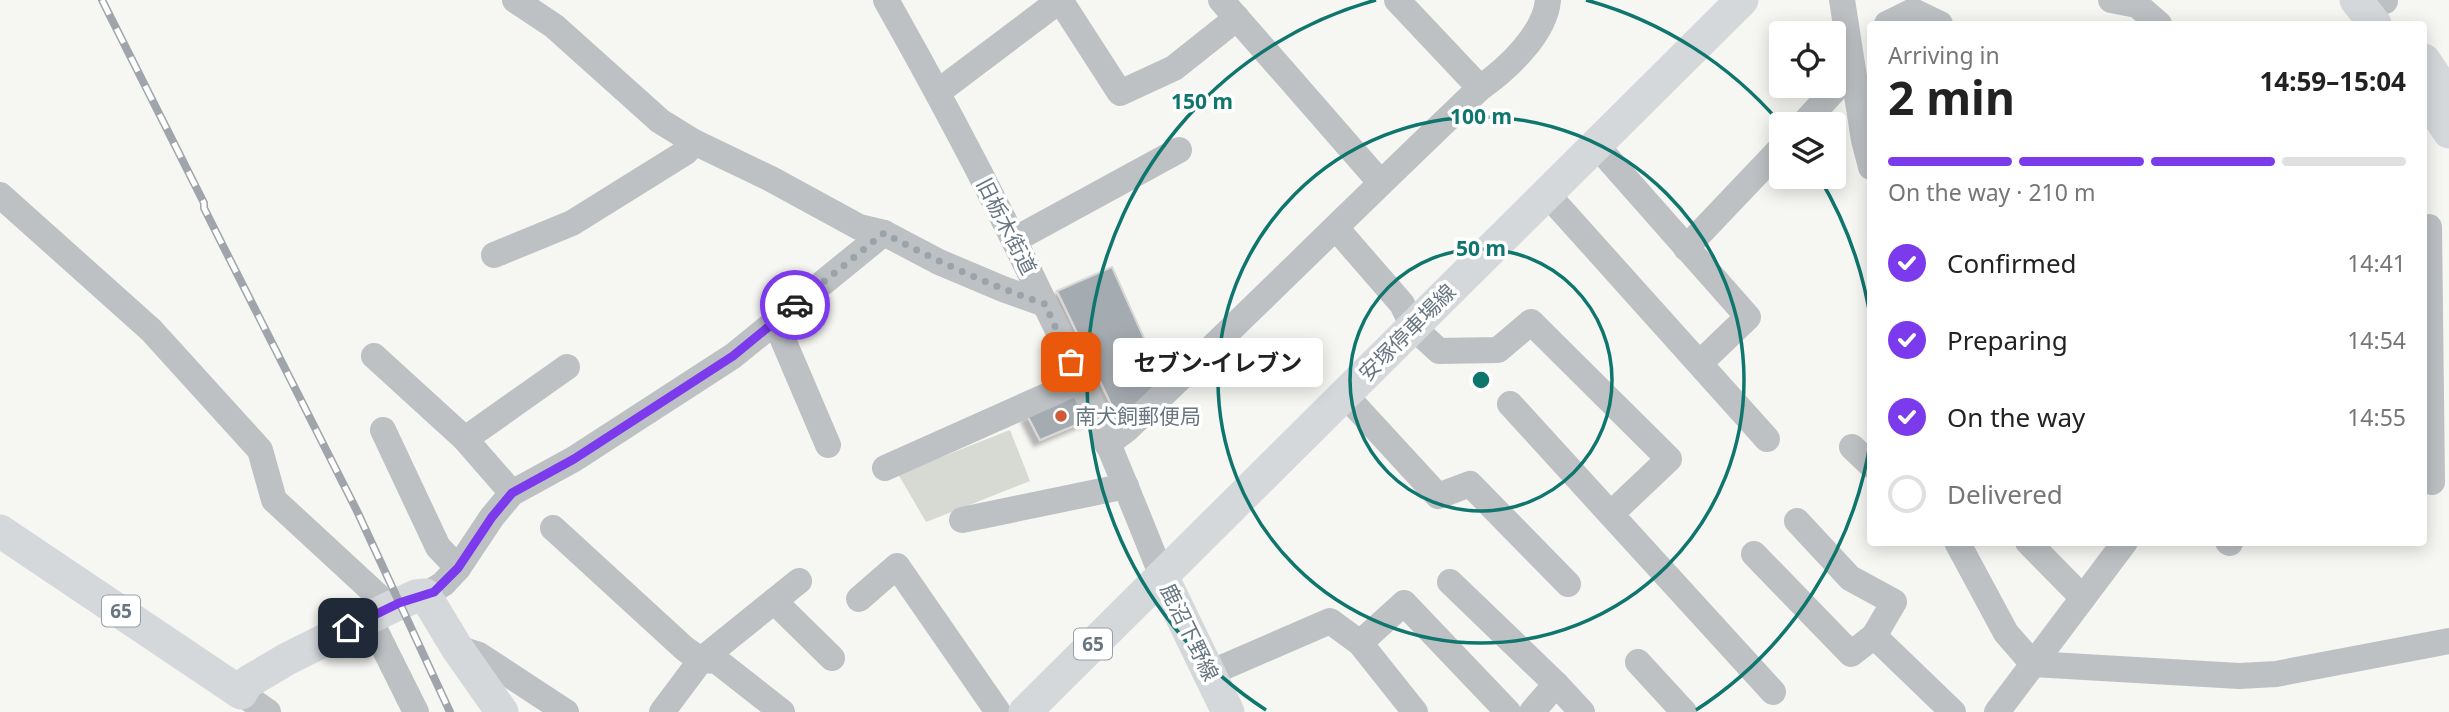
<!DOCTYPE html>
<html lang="en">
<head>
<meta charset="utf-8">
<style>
	:root { --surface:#fff; --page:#f6f6f6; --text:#222; --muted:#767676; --line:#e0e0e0; --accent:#7c3aed }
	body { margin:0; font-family:"Noto Sans","Noto Sans JP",sans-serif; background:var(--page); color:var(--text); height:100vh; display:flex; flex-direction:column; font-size:26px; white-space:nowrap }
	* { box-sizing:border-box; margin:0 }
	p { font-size:23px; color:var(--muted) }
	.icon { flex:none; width:38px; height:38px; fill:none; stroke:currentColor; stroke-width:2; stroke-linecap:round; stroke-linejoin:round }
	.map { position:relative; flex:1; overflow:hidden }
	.details { position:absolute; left:1867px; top:21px; width:560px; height:525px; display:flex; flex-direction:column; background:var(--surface); border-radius:7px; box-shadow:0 4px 18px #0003 }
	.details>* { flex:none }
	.buttons { position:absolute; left:1769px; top:21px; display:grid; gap:14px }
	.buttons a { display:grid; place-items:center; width:77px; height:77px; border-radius:7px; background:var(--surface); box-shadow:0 4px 18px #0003; font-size:35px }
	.pin { position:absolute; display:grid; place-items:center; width:60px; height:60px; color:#fff; margin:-30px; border-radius:14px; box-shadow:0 4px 10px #0006 }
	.courier { position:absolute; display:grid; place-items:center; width:70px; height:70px; margin:-35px; border:5px solid #7c3aed; border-radius:50%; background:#fff; color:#222; box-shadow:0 2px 9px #0007 }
	.bubble { position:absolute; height:49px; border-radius:7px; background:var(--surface); box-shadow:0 4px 18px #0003; font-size:23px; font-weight:700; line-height:49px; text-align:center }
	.summary em { font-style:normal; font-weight:700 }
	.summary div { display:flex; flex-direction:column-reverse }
	.summary { display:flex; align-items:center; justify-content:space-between; height:119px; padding:0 21px }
	h1 { font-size:46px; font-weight:700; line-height:52px }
	.bar { display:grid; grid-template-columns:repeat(4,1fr); gap:10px 7px; align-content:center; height:84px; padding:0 21px }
	.bar i { height:9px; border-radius:5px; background:var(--line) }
	.bar .current { background:var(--accent) }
	.bar p { grid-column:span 4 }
	ol { padding:0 21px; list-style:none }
	li { display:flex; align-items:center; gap:21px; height:77px }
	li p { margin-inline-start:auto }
	li .icon { padding:7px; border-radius:50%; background:var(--accent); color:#fff; stroke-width:4 }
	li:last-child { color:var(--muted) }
	li i { width:38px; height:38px; border:4px solid var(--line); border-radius:50% }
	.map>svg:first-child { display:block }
	.green { fill:#d6dad3 }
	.building { fill:#a5acb1; stroke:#d7d7d6; stroke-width:2; filter:url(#shadow) }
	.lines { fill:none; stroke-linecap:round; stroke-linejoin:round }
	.minor { stroke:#bdc1c4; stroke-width:26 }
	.major { stroke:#d5d8db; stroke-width:33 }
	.rail-casing { stroke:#9fa5aa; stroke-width:8 }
	.rail { stroke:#fff; stroke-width:5; stroke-dasharray:16; stroke-linecap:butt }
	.done { stroke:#9aa3a9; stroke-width:7; stroke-dasharray:0 12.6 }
	.route { stroke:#7c3aed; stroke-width:9 }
	.ring { fill:none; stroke:#0f766e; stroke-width:3.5 }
	.poi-dot { fill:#cf5a3a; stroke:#fff; stroke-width:2.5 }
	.labels { text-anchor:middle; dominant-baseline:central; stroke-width:7; stroke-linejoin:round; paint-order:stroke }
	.shield { fill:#fff; stroke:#959fa7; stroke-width:2 }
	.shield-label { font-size:19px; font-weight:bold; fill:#687681 }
	.street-label { font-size:21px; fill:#687681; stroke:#fff }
	.poi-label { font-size:21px; fill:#687681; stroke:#fff; text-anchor:start }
	.centre { fill:#0f766e; stroke:#fff; stroke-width:3.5 }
	.ring-label { font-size:21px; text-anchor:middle; font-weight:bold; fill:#0f766e; stroke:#fff; stroke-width:7; stroke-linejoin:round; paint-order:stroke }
</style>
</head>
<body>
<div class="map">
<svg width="2449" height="712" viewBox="0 0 2449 712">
	<defs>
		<filter id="shadow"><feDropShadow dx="-6" dy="6" stdDeviation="2" flood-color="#0004"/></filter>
	</defs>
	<rect width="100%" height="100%" fill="#f6f6f3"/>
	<!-- green -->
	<polygon class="green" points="1010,430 1030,481 926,522 898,474"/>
	<!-- building -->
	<g class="building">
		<polygon points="1112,267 1164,383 1121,425 1057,291"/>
		<polygon points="1083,391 1095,417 1040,440 1027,415"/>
	</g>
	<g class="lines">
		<!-- minor -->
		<g class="minor">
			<polyline points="515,0 554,26 660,121 694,142 771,179 859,227 884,233 939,262 1003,289 1045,304"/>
			<path d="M886,0C942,99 995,199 1044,302C1088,391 1125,484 1162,576"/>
			<polyline points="1060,0 1120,93 1174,68 1237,18"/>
			<polyline points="1221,0 1380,182"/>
			<polyline points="1397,0 1480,88"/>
			<polyline points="1842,0 1864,140 1871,167"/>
			<polyline points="2111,0 2137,5 2159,24"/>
			<polyline points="2385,1 2385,0"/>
			<polyline points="1887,24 1913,11 1940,24"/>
			<polyline points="938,92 1060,0"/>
			<polyline points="1803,124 1852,71"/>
			<polyline points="1596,145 1748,317 1700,363"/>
			<polyline points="1547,194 1767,439"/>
			<polyline points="0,195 151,330 260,450 274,500 378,596 383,611"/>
			<polyline points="2429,227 2432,482"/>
			<polyline points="1336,228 1402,304 1413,327 1439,351 1498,350 1531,322 1669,459 1611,514"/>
			<polyline points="1014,240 1179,150"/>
			<polyline points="1686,248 1782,147"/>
			<polyline points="494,255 572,223 686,152 694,142"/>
			<polyline points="775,321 828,445"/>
			<polyline points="374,356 465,439 512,493"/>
			<polyline points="1345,395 1438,496 1470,484 1568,584"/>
			<polyline points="1510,404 1773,692"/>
			<polyline points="383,430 438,547 458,568"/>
			<polyline points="465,439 567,367"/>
			<path d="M1107,444L1127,429C1246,316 1362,200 1480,88C1507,69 1545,34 1548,0"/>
			<polyline points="1852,447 1871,465"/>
			<polyline points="885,468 1080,381"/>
			<polyline points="962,520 1126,486"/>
			<polyline points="1797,521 1850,578 1894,602 1874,636"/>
			<polyline points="553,528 685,649 701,660 717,661 782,712"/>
			<polyline points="1957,542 2006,633 2033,664 2239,676 2276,674 2449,641"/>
			<polyline points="2028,542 2083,598"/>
			<polyline points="2228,542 2230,543"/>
			<polyline points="1754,554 1851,654 1874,636 1953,712"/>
			<polyline points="1450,582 1556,684"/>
			<polyline points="425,595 443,584 458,568 492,517 512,493 574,459 733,356 884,233"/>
			<polyline points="859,599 897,566 998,712"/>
			<polyline points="774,601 832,658"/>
			<polyline points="369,618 416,712"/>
			<polyline points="1360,643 1415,712"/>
			<polyline points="457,648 479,655 566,712"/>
			<polyline points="1638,662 1684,712"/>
			<polyline points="1210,673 1330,621 1360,643 1404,603 1508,712"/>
			<polyline points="241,693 268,712"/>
			<polyline points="662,712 701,660 799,581"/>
			<polyline points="1532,712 1556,684 1582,712"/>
			<polyline points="1997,712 2125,542"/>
		</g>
		<!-- major -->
		<g class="major">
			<polyline points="2356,0 2375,24"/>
			<polyline points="2424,60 2449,97"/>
			<polyline points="2424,95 2449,132"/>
			<polyline points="0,531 241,693 248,682 287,659 383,611 416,596 425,595 457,648 502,712"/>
			<polyline points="1162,576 1228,712"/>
			<polyline points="1025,712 1742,0"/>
		</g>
		<defs>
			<polyline id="rail" points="102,0 204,203 204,208 218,236 357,511 450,712"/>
		</defs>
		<!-- rail casing -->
		<use href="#rail" class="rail-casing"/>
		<!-- rail -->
		<use href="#rail" class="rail"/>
	</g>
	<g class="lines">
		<!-- done -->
		<path class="done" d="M795,305L884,233C936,261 989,285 1045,304L1071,362"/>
		<!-- route -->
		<polyline class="route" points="348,628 399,603 434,592 458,568 492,517 512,493 574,459 733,356 795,305"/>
	</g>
	<!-- distance rings -->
	<g class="ring">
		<circle cx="1481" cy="380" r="131"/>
		<circle cx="1481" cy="380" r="263"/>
		<path d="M1871 438A394 394 0 0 1 1696 710M1266 710A394 394 0 0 1 1376 0M1586 0A394 394 0 0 1 1781 124M1819 177A394 394 0 0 1 1871 322"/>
	</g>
	<!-- markers -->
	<circle class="poi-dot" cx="1061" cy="416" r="7"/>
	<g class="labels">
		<!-- shield labels -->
		<g class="shield">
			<rect x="102" y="595.5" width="38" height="31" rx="5"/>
			<rect x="1074" y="628.5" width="38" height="31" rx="5"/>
		</g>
		<g class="shield-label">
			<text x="121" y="611">65</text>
			<text x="1093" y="644">65</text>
		</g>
		<!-- street labels -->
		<g class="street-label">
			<text transform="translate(1007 226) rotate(63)">旧栃木街道</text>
			<text transform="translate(1407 332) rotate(-45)">安塚停車場線</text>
			<text transform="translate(1190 632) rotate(64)">鹿沼下野線</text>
		</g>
		<!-- poi labels -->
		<g class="poi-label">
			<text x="1075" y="416">南犬飼郵便局</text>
		</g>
	</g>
	<circle cx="1481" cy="380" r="10" class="centre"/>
	<g class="ring-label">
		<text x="1202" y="109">150 m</text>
		<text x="1481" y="124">100 m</text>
		<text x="1481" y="256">50 m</text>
	</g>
</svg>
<div class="buttons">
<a><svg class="icon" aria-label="locate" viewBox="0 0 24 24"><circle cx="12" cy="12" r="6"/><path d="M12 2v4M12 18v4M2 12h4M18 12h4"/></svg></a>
<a><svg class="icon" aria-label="layers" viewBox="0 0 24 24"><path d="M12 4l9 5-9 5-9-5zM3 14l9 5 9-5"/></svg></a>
</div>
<div class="pin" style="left:1071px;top:362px;background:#ea580c"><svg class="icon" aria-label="bag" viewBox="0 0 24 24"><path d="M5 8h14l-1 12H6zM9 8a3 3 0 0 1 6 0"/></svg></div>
<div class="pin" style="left:348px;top:628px;background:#1f2937"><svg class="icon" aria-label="home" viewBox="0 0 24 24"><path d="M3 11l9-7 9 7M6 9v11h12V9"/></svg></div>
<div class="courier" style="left:795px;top:305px"><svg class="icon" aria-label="car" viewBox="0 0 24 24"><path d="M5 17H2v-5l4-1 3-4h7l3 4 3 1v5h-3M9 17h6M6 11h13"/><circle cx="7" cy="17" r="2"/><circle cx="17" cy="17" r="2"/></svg></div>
<div class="bubble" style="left:1113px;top:338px;width:210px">セブン-イレブン</div>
<section class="details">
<div class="summary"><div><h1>2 min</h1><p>Arriving in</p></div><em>14:59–15:04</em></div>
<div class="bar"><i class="current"></i><i class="current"></i><i class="current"></i><i></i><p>On the way · 210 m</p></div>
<ol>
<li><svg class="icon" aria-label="check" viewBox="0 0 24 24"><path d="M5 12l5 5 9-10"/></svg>Confirmed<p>14:41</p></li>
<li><svg class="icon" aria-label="check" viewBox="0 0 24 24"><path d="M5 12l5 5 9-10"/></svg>Preparing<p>14:54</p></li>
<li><svg class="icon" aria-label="check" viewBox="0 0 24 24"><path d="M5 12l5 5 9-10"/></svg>On the way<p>14:55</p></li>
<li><i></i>Delivered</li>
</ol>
</section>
</div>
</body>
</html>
